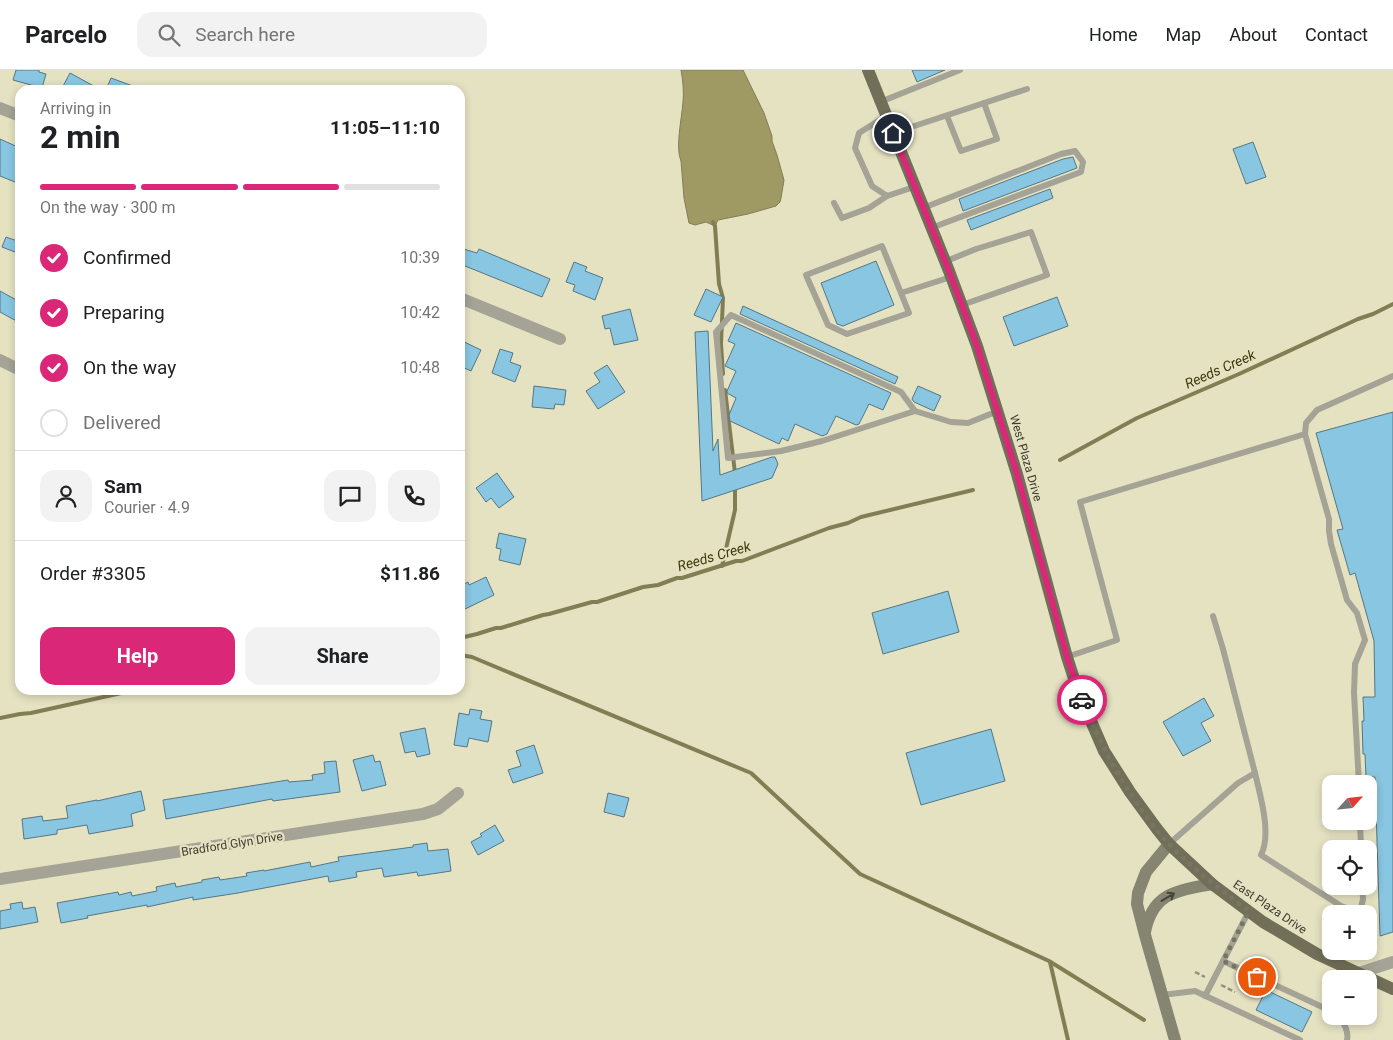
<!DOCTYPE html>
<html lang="en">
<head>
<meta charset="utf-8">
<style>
	:root { --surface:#fff; --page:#f2f2f2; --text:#202124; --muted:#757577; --line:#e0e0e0; --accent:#db2777 }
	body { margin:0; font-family:Roboto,sans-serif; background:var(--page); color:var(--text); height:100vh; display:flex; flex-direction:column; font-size:19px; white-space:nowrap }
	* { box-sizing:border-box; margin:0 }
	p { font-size:16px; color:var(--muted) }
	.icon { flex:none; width:28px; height:28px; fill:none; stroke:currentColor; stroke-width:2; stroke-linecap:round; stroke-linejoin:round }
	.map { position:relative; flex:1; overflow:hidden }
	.details { position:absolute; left:15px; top:15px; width:450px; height:610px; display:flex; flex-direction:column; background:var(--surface); border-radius:15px; box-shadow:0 2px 8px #0003 }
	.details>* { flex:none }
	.needle { width:32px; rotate:63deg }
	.buttons { position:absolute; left:1322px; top:705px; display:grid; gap:10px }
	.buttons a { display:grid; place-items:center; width:55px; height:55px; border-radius:10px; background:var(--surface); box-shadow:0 2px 8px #0003; font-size:25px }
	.pin { position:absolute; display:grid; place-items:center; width:42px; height:42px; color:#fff; margin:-21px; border:2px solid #fff; border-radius:50%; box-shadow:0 1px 5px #0007 }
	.courier { position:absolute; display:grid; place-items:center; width:50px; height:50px; margin:-25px; border:4px solid #db2777; border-radius:50%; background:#fff; color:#222; box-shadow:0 1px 6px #0007 }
	.headline em { font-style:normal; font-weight:700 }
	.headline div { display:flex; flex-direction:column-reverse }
	.headline { display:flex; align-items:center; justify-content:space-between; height:85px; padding:0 25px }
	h1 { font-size:32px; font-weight:700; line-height:38px }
	.bar { display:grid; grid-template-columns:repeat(4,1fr); gap:8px 5px; align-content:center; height:60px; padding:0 25px }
	.bar i { height:6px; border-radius:4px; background:var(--line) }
	.bar .current { background:var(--accent) }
	.bar p { grid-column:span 4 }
	.line { display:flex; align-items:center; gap:12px; padding:0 25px; border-top:1px solid var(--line) }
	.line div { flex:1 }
	.round { display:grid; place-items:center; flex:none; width:52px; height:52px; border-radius:15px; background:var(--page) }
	ol { padding:0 25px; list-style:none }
	li { display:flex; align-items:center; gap:15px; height:55px }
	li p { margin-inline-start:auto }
	li .icon { padding:5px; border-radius:50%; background:var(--accent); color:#fff; stroke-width:4 }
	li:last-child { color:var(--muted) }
	li i { width:28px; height:28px; border:2px solid var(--line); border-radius:50% }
	.action { display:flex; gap:10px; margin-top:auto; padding:10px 25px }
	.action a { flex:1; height:58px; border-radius:15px; background:var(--accent); color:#fff; font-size:20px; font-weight:700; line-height:58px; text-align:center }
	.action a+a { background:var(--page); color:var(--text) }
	header { display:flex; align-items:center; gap:30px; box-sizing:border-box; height:70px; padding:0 25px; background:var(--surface); border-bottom:1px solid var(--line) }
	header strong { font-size:24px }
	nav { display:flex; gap:28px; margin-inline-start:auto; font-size:18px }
	.search { width:350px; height:45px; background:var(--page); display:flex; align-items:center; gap:12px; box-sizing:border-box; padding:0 18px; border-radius:15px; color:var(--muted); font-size:19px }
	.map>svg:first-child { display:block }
	.water { fill:#9f9a63; stroke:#827e53 }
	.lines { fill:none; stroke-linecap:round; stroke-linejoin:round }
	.stream { stroke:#827e53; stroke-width:4 }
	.building { fill:#88c6e1; stroke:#567684 }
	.path { stroke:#94927b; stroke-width:2.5; stroke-dasharray:5 2.5; stroke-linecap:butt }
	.lane { stroke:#a4a395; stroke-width:6 }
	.street { stroke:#a4a395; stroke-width:12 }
	.secondary { stroke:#868571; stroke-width:12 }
	.primary { stroke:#716f57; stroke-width:12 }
	.oneway { stroke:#444336 }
	.done { stroke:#787662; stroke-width:5; stroke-dasharray:0 9 }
	.route { stroke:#db2777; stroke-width:6 }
	.labels { text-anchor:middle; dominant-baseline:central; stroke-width:4.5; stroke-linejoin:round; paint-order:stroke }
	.street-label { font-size:12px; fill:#3d3c2f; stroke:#e5e2c2 }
	.water-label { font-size:14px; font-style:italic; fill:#3e3a0d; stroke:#e5e2c2 }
</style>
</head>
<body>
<header>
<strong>Parcelo</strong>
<div class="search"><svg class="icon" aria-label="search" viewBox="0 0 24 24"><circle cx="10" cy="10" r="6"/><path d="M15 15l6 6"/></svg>Search here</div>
<nav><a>Home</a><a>Map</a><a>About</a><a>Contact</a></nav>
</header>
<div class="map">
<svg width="1393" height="970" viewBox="0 0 1393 970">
	<rect width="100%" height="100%" fill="#e5e2c2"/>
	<!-- water -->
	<path class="water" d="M681,0H743L764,43L772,66V71L777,85L784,110L781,128L780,132L776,136L748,144L718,150L715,156L706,152L695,155L689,153L684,128L681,91C675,78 682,47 683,32C684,21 683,11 681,0Z"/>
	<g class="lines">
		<!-- stream -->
		<g class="stream">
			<polyline points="713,152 715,156 719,214 723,228 721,274 723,304"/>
			<polyline points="725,320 735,403"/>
			<polyline points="1060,390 1137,348 1239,304 1358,249 1373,244 1393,234"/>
			<polyline points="722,496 735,440 735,417"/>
			<polyline points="460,568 477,564 496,558 501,558 543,545 549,544 592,532 597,532 643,517 658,515 677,508 682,508 736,491 742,491 829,458 848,453 861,447 973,420"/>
			<polyline points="460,585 472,587 751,703 860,804 1049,891 1144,950"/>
			<polyline points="0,648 20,644 31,643 135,620"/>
			<polyline points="1050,892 1068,970"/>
		</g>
	</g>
	<!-- building -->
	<g class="building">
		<polygon points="16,0 39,0 39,2 46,4 42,18 13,10"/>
		<polygon points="912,0 945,0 917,12"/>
		<polygon points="70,3 101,20 61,20"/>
		<polygon points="111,8 141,19 141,20 106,20"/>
		<polygon points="0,69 20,78 20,114 0,106"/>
		<polygon points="1253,72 1266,107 1246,114 1233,79"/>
		<polygon points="1073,87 1077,98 963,141 959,129 1063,89"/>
		<polygon points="1050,119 1053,128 971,160 967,150"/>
		<polygon points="6,167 20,172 20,184 2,177"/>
		<polygon points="460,178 477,183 479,179 550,209 542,227 460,194"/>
		<polygon points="876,191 894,235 843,256 837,254 821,213"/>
		<polygon points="574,192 587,197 585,201 603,208 595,230 573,221 575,215 566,212"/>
		<polygon points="706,219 723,227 711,252 694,245"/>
		<polygon points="0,221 20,232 20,253 0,242"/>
		<polygon points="1057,227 1068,256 1014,276 1003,247"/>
		<polygon points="743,236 898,307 895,314 740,244"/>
		<polygon points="630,239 638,270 614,275 610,258 605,259 602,246"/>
		<polygon points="736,253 891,323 883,340 869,334 859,354 856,355 836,346 827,364 822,366 795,354 788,371 782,368 779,374 730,351 729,345 736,328 727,323 727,321 736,301 725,296 735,274 728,271"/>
		<polygon points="708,261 713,381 718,369 720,405 772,387 775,387 778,394 772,408 702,431 695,262"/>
		<polygon points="460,270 481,280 471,301 460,296"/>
		<polygon points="500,279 513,283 510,292 521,296 515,312 492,303"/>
		<polygon points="607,295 625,322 598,339 586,321 600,312 594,303"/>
		<polygon points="534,316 566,320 564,335 555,334 554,339 532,337"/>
		<polygon points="918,316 941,326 934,341 914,332 912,329"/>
		<polygon points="1393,342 1393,862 1380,866 1375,707 1366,707 1365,684 1363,684 1362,651 1364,651 1363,627 1375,627 1374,571 1355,503 1350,505 1337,460 1343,459 1316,363"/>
		<polygon points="497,403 514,427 499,438 491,428 486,432 476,418"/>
		<polygon points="499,463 526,469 520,495 499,490 501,479 496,478"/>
		<polygon points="486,507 494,525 465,539 460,529 460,516 468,512 469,515"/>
		<polygon points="948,521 959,562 883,584 872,543"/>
		<polygon points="1204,628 1214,646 1201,653 1211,671 1183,686 1163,652"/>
		<polygon points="470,639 482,641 480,649 492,651 488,672 469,668 467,677 454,675 459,643 469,645"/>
		<polygon points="425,658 430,684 417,687 415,681 405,683 400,663"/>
		<polygon points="991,659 1005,711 921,735 906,683"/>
		<polygon points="534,675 543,703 513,713 508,700 521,696 516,681"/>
		<polygon points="373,685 375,692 380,691 386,715 362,721 353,690"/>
		<polygon points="336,691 340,722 273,731 272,729 166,749 163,730 288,710 289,712 313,710 312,705 325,703 324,692"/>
		<polygon points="141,721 145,740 131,744 133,756 89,764 87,755 57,760 57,764 24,769 22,749 42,746 43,751 68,748 66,736 97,730 97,731"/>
		<polygon points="608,723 629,728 624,747 604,742"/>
		<polygon points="495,755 504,771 478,785 471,772 482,766 480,764"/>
		<polygon points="427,773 428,781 448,779 451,801 418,806 417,802 384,807 382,798 356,802 357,807 329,812 328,806 238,823 193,830 193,827 147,837 147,835 87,846 88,848 61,853 57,833 118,822 119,825 131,822 132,826 157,821 156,817 175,813 176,817 202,812 202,810 219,807 220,810 247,806 246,803 264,800 264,801 310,792 311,797 339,791 338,787 413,777 413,775"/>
		<polygon points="22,832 23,839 35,837 38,852 0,859 0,841 11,839 10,834"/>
		<polygon points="1266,920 1312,942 1302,962 1256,940"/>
	</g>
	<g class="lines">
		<!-- path -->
		<g class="path">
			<polyline points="1195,902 1205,907"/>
			<polyline points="1221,915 1235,922"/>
		</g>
		<!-- lane -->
		<g class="lane">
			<polyline points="880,32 960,0"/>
			<polyline points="886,46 859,63 855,78 872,116 887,126 914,117"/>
			<polyline points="947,46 961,81 997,69 984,33"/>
			<polyline points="893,63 1027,19"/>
			<polyline points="834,133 842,148 869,138 887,126"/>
			<polyline points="923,138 1061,84 1075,81 1083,92 1081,102 931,158"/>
			<polyline points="944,192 976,179 1031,162 1047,205 962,235"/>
			<polyline points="901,223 882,176 806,205 828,255 847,264 909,243 901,223 951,207"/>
			<polyline points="915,341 822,371 781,381 728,388 716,262 731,245 901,322 915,341 951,352 968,353 998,341"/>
			<polyline points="1305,364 1306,353 1317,340 1393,306"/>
			<polyline points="1213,546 1223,579 1255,703"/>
			<polyline points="1067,587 1117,570 1080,432 1305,364 1329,449 1329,461 1331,474 1347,530 1357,543 1365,570 1355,594 1354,623 1359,714"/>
			<polyline points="1360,751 1361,779"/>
			<path d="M1169,774L1238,713L1255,703C1260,725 1272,764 1261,785L1341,836L1360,843L1363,829L1362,816"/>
			<polyline points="1223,891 1331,941"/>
			<polyline points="1162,925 1195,921 1300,970"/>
			<polyline points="1205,926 1249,841"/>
			<path d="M1339,946C1344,953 1349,962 1347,970"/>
		</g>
		<!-- street -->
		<g class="street">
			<polyline points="0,38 20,46"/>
			<polyline points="460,228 560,269"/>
			<polyline points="0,290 20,300"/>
			<polyline points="0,809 423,744 438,739 458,723"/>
			<polyline points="1359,903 1393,892"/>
		</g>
		<!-- secondary -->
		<g class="secondary">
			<polyline points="1169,774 1146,802 1138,823 1137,834 1145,865 1175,970"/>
			<path d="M1145,862C1153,822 1177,821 1212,814"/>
		</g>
		<!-- primary -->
		<polyline class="primary" points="868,0 949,201 977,276 1017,404 1067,587 1078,621 1104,681 1130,722 1157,759 1169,774 1212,814 1263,852 1317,884 1393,919"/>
	</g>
	<!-- one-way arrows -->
	<defs><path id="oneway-shaft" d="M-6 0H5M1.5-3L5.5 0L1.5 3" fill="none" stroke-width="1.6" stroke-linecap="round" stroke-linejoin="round" transform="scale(1.25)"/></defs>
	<use class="oneway" href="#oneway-shaft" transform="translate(1168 827) rotate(-31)"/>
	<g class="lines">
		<!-- done -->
		<path class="done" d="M1082,630C1103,681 1131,733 1169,774C1193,799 1221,820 1249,841L1223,891L1257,907"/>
		<!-- route -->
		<polyline class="route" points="893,63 949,201 977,276 1017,404 1067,587 1082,630"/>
	</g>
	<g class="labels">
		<!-- street labels -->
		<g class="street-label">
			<text transform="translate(1026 388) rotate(74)">West Plaza Drive</text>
			<text transform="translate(232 774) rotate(-9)">Bradford Glyn Drive</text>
			<text transform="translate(1270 837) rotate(34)">East Plaza Drive</text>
		</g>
		<!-- water labels -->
		<g class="water-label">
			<text transform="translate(1220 299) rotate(-24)">Reeds Creek</text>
			<text transform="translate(714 486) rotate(-16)">Reeds Creek</text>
		</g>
	</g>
</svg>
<div class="buttons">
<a><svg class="needle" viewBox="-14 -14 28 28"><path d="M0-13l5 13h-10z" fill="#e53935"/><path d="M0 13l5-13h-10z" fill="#757577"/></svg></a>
<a><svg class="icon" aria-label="locate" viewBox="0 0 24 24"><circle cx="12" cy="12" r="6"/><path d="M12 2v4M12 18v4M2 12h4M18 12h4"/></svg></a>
<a>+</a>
<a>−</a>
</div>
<div class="pin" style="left:1257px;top:907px;background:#ea580c"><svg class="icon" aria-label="bag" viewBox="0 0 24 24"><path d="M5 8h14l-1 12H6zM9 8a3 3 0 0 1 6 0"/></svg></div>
<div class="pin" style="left:893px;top:63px;background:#1f2937"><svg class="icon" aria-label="home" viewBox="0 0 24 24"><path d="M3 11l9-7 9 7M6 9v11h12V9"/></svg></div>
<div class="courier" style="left:1082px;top:630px"><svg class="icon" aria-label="car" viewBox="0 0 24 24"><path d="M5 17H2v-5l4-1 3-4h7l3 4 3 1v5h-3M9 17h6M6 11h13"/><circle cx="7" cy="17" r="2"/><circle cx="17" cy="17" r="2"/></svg></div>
<section class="details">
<div class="headline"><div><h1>2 min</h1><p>Arriving in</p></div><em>11:05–11:10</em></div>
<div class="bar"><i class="current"></i><i class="current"></i><i class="current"></i><i></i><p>On the way · 300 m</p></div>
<ol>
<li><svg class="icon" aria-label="check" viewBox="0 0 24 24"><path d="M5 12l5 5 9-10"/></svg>Confirmed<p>10:39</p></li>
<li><svg class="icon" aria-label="check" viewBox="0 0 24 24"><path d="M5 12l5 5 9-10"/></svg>Preparing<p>10:42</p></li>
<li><svg class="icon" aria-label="check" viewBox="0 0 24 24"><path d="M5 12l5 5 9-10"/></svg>On the way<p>10:48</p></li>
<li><i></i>Delivered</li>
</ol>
<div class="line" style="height:90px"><a class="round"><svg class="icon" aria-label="person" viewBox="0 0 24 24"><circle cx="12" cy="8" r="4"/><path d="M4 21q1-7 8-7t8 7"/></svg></a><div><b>Sam</b><p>Courier · 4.9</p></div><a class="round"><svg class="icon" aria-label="chat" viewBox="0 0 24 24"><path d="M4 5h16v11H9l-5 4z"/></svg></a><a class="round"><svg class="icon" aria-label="phone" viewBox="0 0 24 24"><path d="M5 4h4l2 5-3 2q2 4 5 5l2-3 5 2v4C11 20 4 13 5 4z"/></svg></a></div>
<div class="line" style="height:65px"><div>Order #3305</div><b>$11.86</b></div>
<div class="action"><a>Help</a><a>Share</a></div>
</section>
</div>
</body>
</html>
